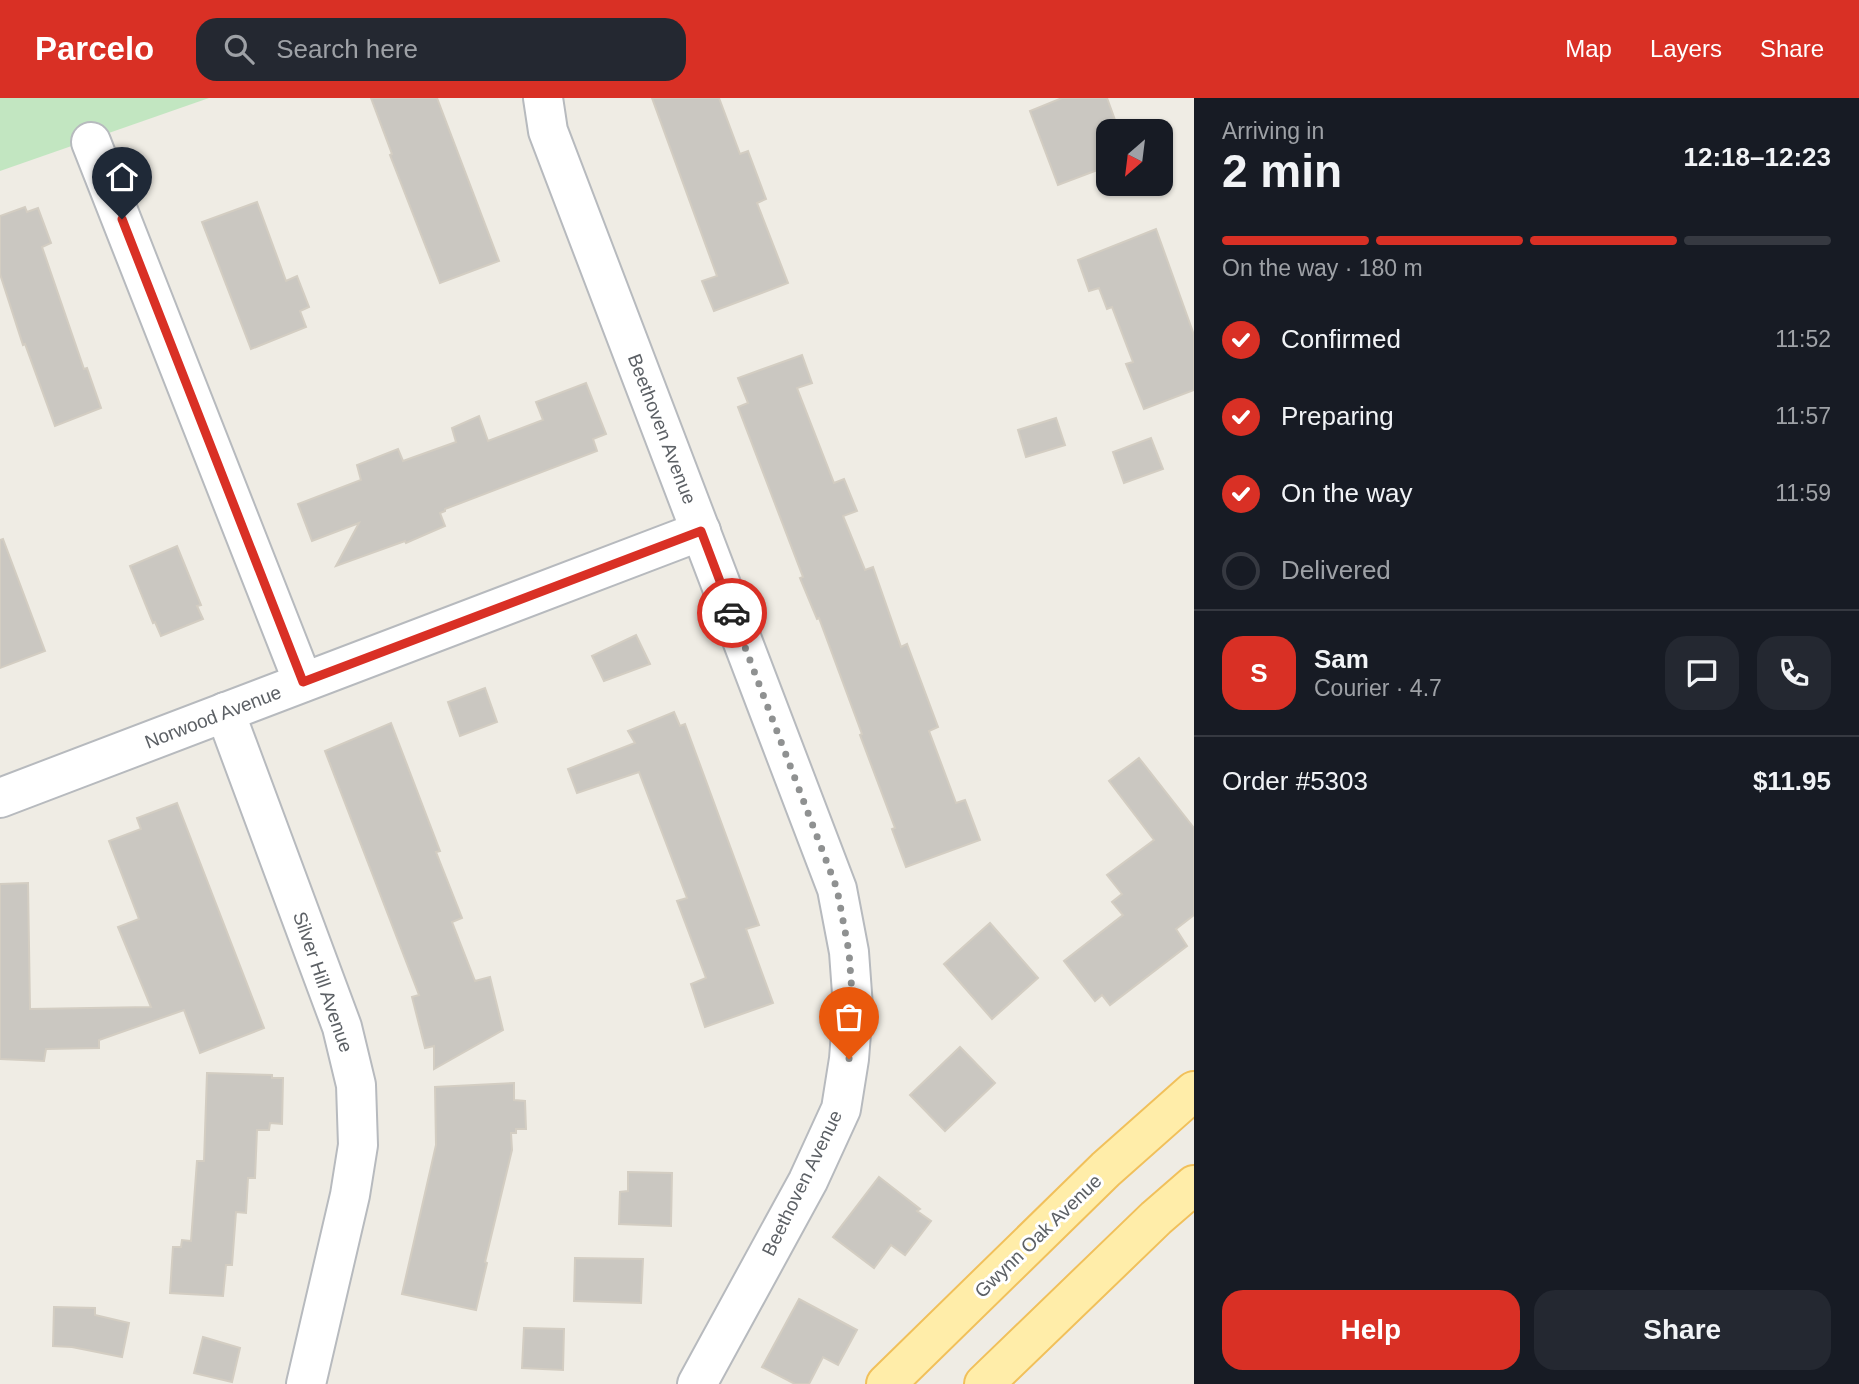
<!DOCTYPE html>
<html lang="en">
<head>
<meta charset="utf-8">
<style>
	:root { --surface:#171b24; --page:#242831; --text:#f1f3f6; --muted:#9ea1a6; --line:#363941; --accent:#d93025 }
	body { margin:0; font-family:Arial,sans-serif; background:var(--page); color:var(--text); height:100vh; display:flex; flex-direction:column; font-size:26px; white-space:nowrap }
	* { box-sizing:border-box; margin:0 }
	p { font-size:23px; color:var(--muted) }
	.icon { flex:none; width:38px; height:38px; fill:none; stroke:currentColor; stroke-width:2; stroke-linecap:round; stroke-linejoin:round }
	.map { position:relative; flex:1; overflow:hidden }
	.panel { display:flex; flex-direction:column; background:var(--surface); width:665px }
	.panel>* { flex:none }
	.needle { width:46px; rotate:208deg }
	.buttons { position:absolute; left:1096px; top:21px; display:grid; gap:14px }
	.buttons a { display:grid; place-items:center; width:77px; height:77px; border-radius:14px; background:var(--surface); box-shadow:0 2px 5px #0004; font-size:35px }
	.pin { position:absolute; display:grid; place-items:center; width:60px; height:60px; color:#fff; margin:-72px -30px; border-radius:50% 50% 50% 0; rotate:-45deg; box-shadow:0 0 7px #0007 }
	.pin .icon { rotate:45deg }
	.courier { position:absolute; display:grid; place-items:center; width:70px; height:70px; margin:-35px; border:5px solid #d93025; border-radius:50%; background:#fff; color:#222; box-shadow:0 2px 9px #0007 }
	.head em { font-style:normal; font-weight:700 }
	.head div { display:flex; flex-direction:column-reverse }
	.head { display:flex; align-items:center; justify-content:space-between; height:119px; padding:0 28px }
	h1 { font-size:46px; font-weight:700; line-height:52px }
	.bar { display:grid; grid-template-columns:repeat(4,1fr); gap:10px 7px; align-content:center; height:84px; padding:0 28px }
	.bar i { height:9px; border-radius:5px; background:var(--line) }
	.bar .selected { background:var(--accent) }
	.bar p { grid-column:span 4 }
	.line { display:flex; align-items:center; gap:18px; padding:0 28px; border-top:2px solid var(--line) }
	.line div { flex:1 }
	.round { display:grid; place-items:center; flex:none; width:74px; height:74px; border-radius:21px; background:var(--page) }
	ol { padding:0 28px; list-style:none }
	li { display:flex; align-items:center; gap:21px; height:77px }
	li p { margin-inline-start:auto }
	li .icon { padding:7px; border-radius:50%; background:var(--accent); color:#fff; stroke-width:4 }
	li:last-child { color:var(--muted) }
	li i { width:38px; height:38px; border:4px solid var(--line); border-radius:50% }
	.cta { display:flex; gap:14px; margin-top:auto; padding:14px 28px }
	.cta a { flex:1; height:80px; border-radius:21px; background:var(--accent); color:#fff; font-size:28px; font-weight:700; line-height:80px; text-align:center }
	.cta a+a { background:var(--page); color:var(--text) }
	header { display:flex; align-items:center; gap:42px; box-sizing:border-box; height:98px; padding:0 35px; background:var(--accent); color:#fff }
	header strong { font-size:33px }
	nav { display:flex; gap:38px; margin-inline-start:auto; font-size:24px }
	.search { width:490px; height:63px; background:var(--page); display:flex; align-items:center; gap:18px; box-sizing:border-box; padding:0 24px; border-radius:21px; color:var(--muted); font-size:26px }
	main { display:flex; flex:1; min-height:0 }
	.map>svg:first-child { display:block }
	.green { fill:#c2e6c1 }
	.building { fill:#cac7c1; stroke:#d3cdc2; stroke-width:2 }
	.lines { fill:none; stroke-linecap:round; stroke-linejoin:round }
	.minor-casing { stroke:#b7babe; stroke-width:42 }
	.major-casing { stroke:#f1c05b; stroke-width:42 }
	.minor { stroke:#fff; stroke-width:38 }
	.major { stroke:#ffeda9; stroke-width:38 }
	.done { stroke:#8f9191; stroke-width:7; stroke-dasharray:0 12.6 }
	.route { stroke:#d93025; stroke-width:9 }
	.labels { text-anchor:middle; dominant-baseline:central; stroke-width:6; stroke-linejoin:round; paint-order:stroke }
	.street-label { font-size:19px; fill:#5c6065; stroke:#fff }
</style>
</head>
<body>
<header>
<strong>Parcelo</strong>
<div class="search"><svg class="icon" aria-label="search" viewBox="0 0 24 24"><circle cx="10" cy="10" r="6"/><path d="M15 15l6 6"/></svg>Search here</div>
<nav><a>Map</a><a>Layers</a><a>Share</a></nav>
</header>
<main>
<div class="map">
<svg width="1194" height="1286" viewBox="0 0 1194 1286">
	<rect width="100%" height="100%" fill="#efece4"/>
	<!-- green -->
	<polygon class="green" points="0,0 209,0 0,73"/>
	<!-- building -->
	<g class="building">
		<polygon points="371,0 437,0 499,163 440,185 390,57 392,56"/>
		<polygon points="652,0 719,0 740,56 748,53 766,101 757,105 788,185 714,213 702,183 717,178"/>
		<polygon points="1062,0 1107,0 1119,33 1108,33 1108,68 1058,87 1030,13"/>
		<polygon points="257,104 286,183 297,178 309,209 300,213 306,229 251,251 202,124"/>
		<polygon points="25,109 27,114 38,110 51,145 42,149 84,271 87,270 101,310 55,328 25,246 23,247 0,176 0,118"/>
		<polygon points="1156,131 1194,237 1194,292 1144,311 1126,266 1133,264 1112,209 1107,211 1099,190 1089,193 1078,162"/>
		<polygon points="802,257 812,285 797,290 834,385 844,381 857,413 843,418 865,472 873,469 901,549 907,546 938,629 929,633 956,705 965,702 980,742 906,769 892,731 895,730 860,637 862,636 819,520 817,521 800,480 803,479 738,309 748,305 738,280"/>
		<polygon points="586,285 606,336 593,341 597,353 445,411 445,413 440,415 445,428 406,445 405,443 336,468 359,425 312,443 298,406 361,382 357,367 398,351 403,363 456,344 452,330 479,318 488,343 543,322 536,304"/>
		<polygon points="1056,320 1065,347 1026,359 1018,332"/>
		<polygon points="1151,340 1163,371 1124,385 1113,354"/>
		<polygon points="3,441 45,553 0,570 0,442"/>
		<polygon points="177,448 201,507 197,508 203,521 161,538 155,524 153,525 130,468"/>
		<polygon points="636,537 650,566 604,583 592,558"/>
		<polygon points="485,590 497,624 460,638 448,604"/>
		<polygon points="674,614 680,628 685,626 759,827 746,831 773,905 705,929 691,886 706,880 677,803 687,800 639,674 577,695 568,671 635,645 628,633"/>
		<polygon points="391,625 440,753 436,754 462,820 452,824 475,883 490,879 503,932 434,971 434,948 425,950 412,899 419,897 325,653"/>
		<polygon points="1139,660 1194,730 1194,817 1176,831 1187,848 1110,907 1102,897 1095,903 1064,863 1123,817 1112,804 1122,796 1107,777 1154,742 1109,683"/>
		<polygon points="177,705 264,930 200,955 184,912 99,942 99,950 46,951 44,963 0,961 0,786 28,785 30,911 151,909 118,829 139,821 109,743 141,731 137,720"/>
		<polygon points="990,825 1038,880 992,921 944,866"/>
		<polygon points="960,949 995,985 945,1033 910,997"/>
		<polygon points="207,975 272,977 272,980 283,980 282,1026 270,1025 269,1032 257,1032 255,1080 248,1080 246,1115 236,1114 232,1167 226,1167 223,1198 170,1195 173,1149 181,1149 182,1142 191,1143 197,1063 204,1063"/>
		<polygon points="514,985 514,1002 525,1003 526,1031 516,1031 516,1035 511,1035 512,1052 485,1164 487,1165 476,1212 402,1196 436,1047 435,989"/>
		<polygon points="628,1074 672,1075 671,1128 619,1126 620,1094 628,1093"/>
		<polygon points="879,1079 920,1111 917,1113 931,1123 905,1157 891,1147 874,1170 833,1139"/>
		<polygon points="575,1160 643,1161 641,1205 574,1203"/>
		<polygon points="799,1201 857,1232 838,1267 823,1259 809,1286 795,1286 762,1269"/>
		<polygon points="54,1209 95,1210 95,1217 129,1225 122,1259 72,1249 53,1248"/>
		<polygon points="524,1230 564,1231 563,1272 522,1270"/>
		<polygon points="203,1239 240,1250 232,1284 194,1275"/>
	</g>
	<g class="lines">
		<defs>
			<g id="minor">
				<polyline points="543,0 548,33 837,791 849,854 853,909 849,961 841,1011 808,1083 697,1286"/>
				<polyline points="91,44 303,584"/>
				<polyline points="225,614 342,929 356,987 358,1047 350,1097 306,1286"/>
				<polyline points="0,700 701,433"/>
			</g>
			<g id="major">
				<polyline points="886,1286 1106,1071 1194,993"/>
				<polyline points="984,1286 1156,1120 1194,1087"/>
			</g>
		</defs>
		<!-- minor casing -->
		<use href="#minor" class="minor-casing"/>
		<!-- major casing -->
		<use href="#major" class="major-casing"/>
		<!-- minor -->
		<use href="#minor" class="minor"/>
		<!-- major -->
		<use href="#major" class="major"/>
	</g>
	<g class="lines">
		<!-- done -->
		<polyline class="done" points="732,515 837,791 849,854 853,909 849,961"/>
		<!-- route -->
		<polyline class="route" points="122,121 303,584 701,433 732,515"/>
	</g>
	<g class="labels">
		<!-- street labels -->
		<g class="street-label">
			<text transform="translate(662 331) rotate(69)">Beethoven Avenue</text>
			<text transform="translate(213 619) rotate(-21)">Norwood Avenue</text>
			<text transform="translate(323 884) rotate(71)">Silver Hill Avenue</text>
			<text transform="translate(802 1085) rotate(-64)">Beethoven Avenue</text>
			<text transform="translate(1038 1138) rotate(-44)">Gwynn Oak Avenue</text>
		</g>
	</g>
</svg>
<div class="buttons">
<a><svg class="needle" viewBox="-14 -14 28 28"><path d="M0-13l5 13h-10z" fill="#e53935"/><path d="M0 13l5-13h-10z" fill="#9ea1a6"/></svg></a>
</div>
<div class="pin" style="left:849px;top:961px;background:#ea580c"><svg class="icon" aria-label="bag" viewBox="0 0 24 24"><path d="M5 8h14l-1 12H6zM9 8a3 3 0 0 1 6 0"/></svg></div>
<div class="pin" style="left:122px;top:121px;background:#1f2937"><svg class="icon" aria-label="home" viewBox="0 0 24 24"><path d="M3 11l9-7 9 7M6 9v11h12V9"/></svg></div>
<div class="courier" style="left:732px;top:515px"><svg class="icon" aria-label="car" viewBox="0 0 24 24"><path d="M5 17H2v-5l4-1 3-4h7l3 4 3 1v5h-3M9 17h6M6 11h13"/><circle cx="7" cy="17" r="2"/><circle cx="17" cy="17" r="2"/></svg></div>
</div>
<section class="panel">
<div class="head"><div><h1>2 min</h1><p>Arriving in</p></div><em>12:18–12:23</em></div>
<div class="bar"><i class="selected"></i><i class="selected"></i><i class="selected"></i><i></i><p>On the way · 180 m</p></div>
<ol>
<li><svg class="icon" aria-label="check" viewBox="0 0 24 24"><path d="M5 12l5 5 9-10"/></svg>Confirmed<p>11:52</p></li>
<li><svg class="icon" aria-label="check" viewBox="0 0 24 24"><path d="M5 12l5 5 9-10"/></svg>Preparing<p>11:57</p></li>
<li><svg class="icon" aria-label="check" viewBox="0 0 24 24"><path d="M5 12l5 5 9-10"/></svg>On the way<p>11:59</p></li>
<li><i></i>Delivered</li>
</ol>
<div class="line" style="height:126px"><b class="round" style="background:var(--accent);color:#fff">S</b><div><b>Sam</b><p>Courier · 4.7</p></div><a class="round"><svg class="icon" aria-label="chat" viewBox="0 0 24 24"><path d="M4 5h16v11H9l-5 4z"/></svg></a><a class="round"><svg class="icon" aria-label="phone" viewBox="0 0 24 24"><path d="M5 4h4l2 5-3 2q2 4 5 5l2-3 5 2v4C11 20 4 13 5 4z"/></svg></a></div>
<div class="line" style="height:91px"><div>Order #5303</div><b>$11.95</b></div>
<div class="cta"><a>Help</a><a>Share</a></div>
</section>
</main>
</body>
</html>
